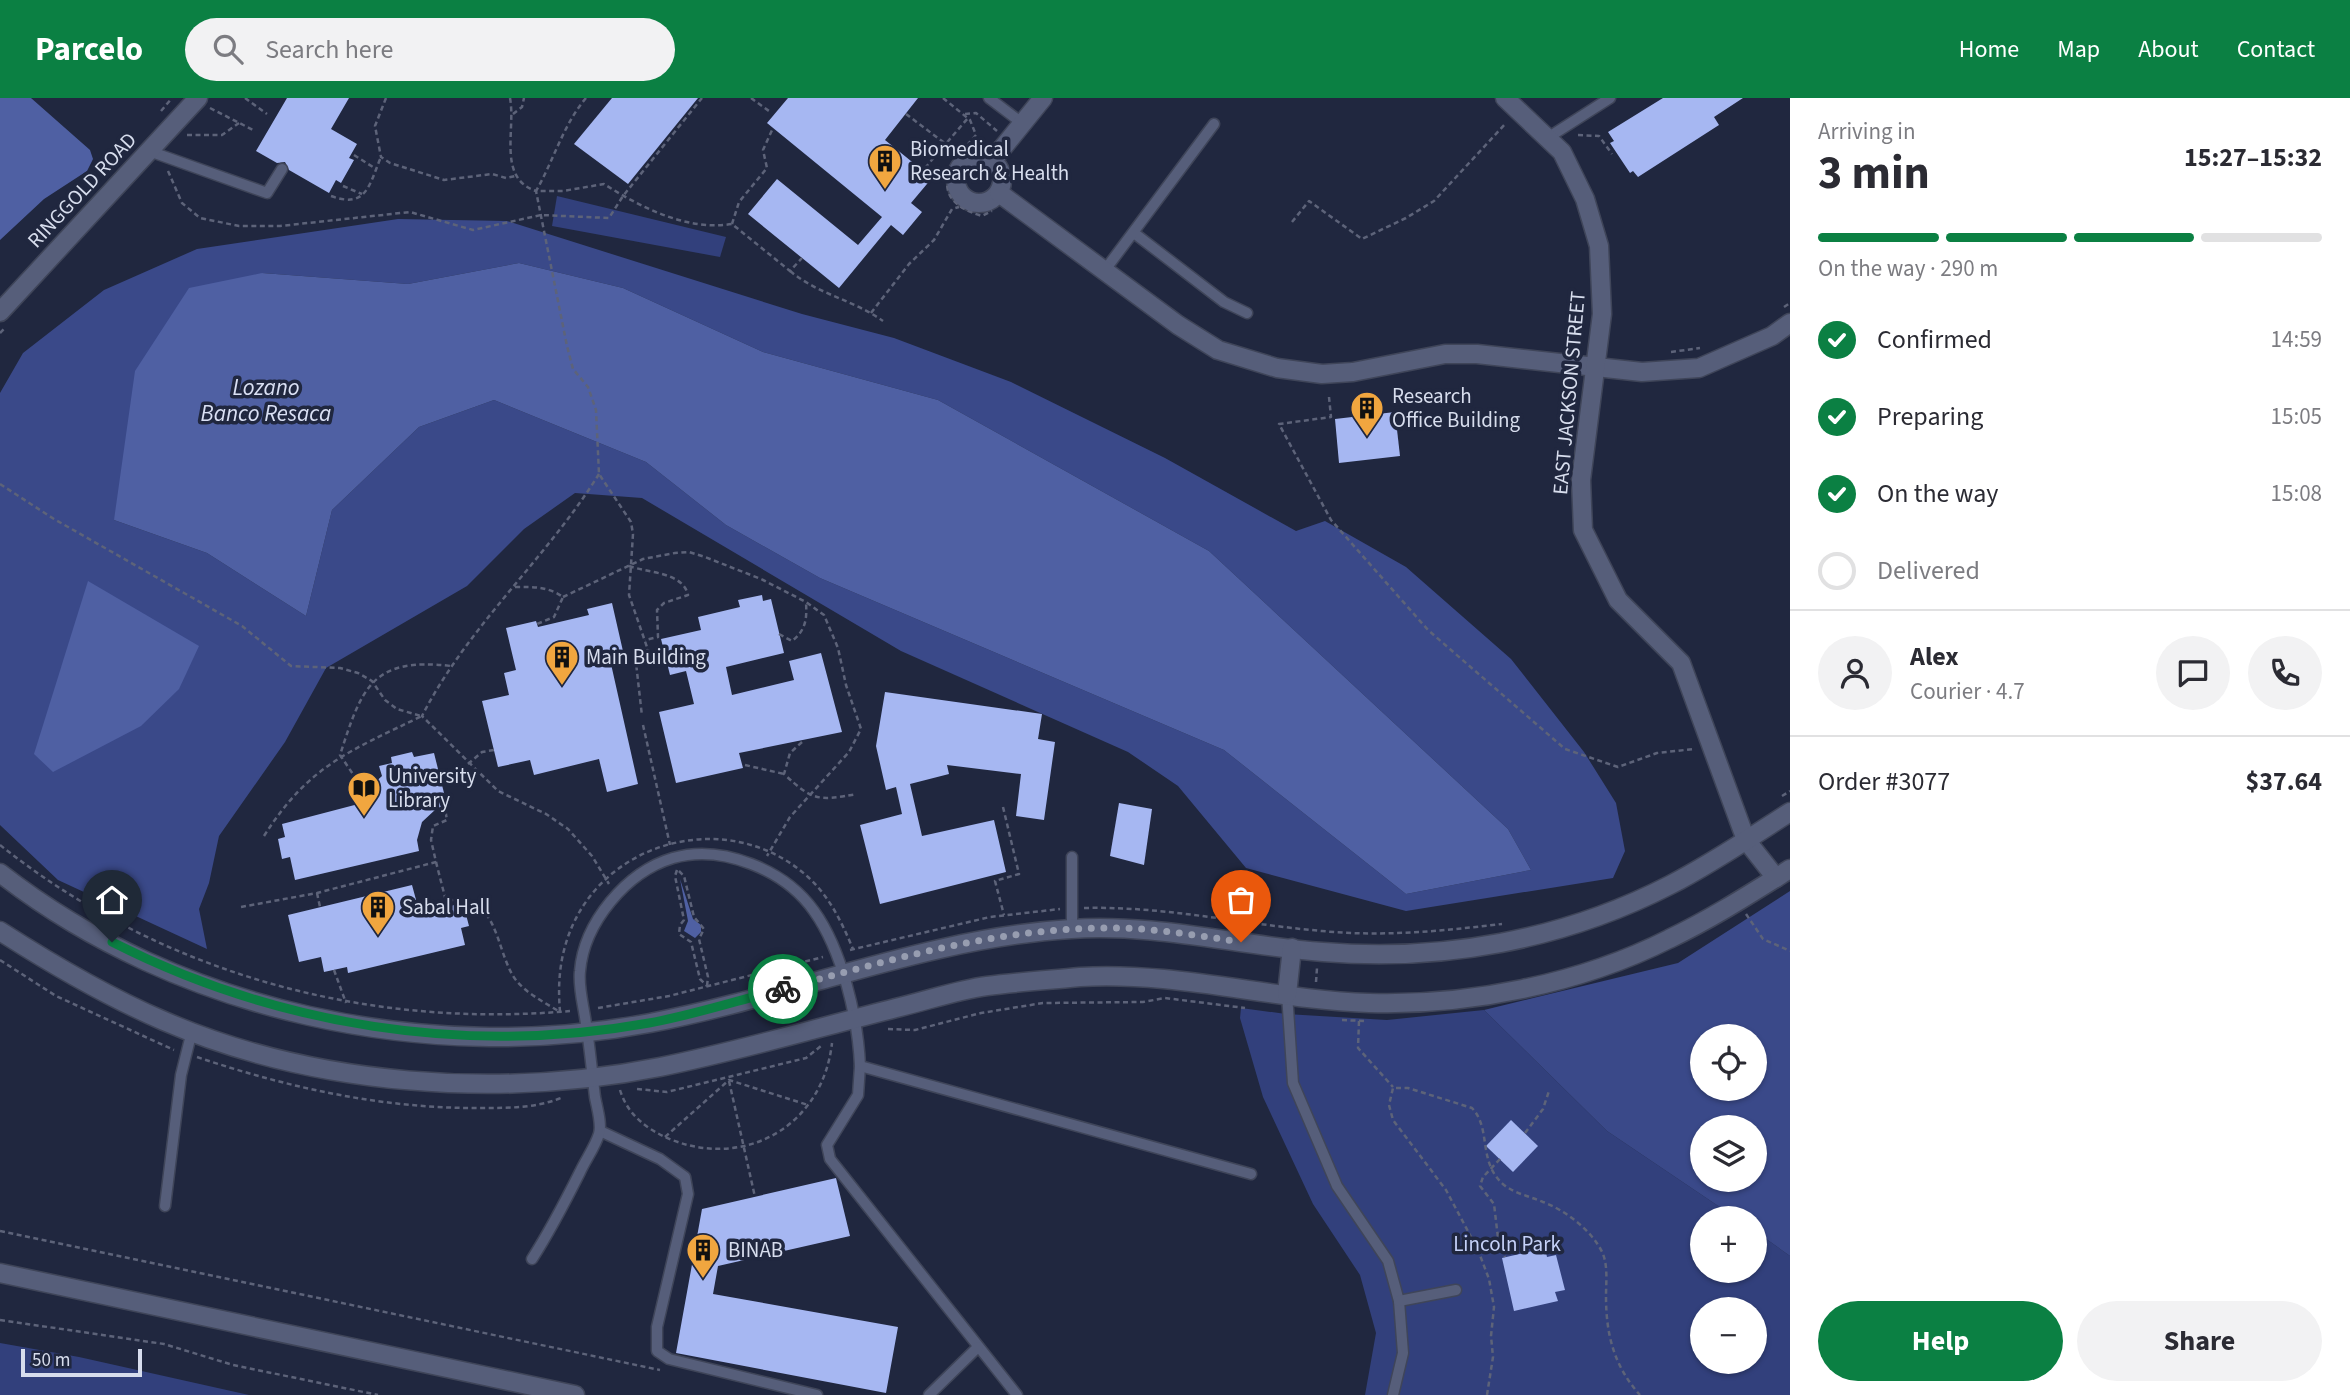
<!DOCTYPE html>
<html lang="en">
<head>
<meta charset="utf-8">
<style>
	:root { --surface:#fff; --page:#f2f2f3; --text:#2b2b33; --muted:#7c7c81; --line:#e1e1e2; --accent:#0b8043 }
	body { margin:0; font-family:"Source Sans 3",sans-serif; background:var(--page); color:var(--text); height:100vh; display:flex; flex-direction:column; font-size:26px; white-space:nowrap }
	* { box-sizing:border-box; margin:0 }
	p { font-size:23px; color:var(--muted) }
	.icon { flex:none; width:38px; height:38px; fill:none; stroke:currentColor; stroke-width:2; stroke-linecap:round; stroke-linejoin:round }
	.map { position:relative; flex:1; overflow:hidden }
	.drawer { display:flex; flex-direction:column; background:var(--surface); width:560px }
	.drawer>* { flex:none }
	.buttons { position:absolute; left:1690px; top:926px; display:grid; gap:14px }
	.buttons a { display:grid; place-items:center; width:77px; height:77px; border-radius:50%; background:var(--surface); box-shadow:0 2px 5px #0004; font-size:35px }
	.scale { position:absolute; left:21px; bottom:18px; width:121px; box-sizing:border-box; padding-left:7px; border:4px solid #d7dded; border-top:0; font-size:19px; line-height:24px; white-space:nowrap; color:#d7dded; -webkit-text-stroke:5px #20273f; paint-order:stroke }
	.pin { position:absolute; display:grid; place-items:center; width:60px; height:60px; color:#fff; margin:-72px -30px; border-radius:50% 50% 50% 0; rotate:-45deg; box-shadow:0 0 7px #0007 }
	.pin .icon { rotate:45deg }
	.courier { position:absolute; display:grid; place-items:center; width:70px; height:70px; margin:-35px; border:5px solid #0b8043; border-radius:50%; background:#fff; color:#222; box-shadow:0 2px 9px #0007 }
	.overview em { font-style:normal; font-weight:700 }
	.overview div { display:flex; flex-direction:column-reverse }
	.overview { display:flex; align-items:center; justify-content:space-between; height:119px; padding:0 28px }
	h1 { font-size:46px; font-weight:700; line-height:52px }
	.bar { display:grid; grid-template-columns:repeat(4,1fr); gap:10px 7px; align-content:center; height:84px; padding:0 28px }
	.bar i { height:9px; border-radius:5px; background:var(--line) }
	.bar .on { background:var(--accent) }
	.bar p { grid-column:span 4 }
	.line { display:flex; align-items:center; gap:18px; padding:0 28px; border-top:2px solid var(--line) }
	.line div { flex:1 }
	.round { display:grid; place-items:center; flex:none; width:74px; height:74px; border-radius:37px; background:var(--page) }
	ol { padding:0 28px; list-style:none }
	li { display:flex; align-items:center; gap:21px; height:77px }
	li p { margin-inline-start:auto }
	li .icon { padding:7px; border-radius:50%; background:var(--accent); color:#fff; stroke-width:4 }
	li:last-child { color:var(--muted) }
	li i { width:38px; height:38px; border:4px solid var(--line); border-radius:50% }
	.action { display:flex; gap:14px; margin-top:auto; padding:14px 28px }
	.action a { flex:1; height:80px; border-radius:42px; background:var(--accent); color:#fff; font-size:28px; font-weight:700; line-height:80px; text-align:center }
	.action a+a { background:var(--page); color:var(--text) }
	header { display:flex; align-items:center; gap:42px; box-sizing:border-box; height:98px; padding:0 35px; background:var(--accent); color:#fff }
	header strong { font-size:33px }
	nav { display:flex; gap:38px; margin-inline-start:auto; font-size:24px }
	.search { width:490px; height:63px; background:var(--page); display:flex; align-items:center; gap:18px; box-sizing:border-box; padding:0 24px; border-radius:38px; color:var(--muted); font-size:26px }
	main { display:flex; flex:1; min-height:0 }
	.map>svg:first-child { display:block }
	.green { fill:#32407c; fill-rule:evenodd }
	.forest { fill:#3a4989; fill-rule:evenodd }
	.water { fill:#4f60a3 }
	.building { fill:#a6b7f2 }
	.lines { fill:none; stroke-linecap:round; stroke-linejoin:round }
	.service-casing { stroke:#3f4559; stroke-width:13 }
	.minor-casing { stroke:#3f4559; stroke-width:21 }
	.tertiary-casing { stroke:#3f4559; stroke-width:21 }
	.secondary-casing { stroke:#3f4559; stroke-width:21 }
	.path { stroke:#5d6379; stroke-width:2.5; stroke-dasharray:5 3.5; stroke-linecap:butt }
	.service { stroke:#565e7a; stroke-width:10 }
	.minor { stroke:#565e7a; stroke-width:18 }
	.tertiary { stroke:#565e7a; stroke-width:18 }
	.secondary { stroke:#565e7a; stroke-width:18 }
	.done { stroke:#979db0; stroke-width:7; stroke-dasharray:0 12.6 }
	.route { stroke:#0b8043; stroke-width:9 }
	.labels { text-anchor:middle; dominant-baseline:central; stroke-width:7; stroke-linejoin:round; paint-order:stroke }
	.poi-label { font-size:21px; fill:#d7dded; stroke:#20273f; text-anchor:start }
	.street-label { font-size:21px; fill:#d7dded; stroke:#20273f }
	.park-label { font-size:21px; fill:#c5d1f8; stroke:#20273f }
	.water-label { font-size:23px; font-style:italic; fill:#dae0f4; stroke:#20273f }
</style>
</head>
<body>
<header>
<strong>Parcelo</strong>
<div class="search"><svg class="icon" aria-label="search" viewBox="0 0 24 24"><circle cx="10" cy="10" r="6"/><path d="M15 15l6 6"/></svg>Search here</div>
<nav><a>Home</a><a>Map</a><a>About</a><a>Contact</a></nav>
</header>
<main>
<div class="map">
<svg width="1790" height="1297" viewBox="0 0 1790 1297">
	<rect width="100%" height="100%" fill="#20273f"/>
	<!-- green -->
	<g class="green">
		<polygon points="557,98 726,139 720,159 552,128"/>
		<path d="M1241,910L1286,916L1387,922L1484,912L1607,1033L1736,1120H1703V1172H1755V1133L1790,1158V1297H1365L1376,1235L1360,1177L1313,1106L1263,999L1240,920ZM1703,1211H1755V1264H1703Z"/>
		<polygon points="0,1245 79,1259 249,1297 0,1297"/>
	</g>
	<!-- forest -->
	<g class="forest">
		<path d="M398,121L507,123L802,216L894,240L1011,284L1165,360L1296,433L1325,423L1406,469L1511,561L1584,654L1616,705L1625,753L1613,780L1406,813L1246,770L1178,688L1128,654L901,553L642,400L575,395L524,431L467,488L326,570L285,644L219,738L209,785L199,811L207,851L58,782L0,727V295L23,255L104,192L197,151ZM519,165L623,190L763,254L938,302L1209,453L1508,731L1531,772L1406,796L1224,652L820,480L726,427L646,364L494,302L419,329L332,412L306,518L207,455L114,422L262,175L408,186Z"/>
		<path d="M1790,793V1158L1755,1133V1120H1736L1607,1033L1484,912L1678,865ZM1703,938H1755V990H1703ZM1703,1029H1755V1082H1703Z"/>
	</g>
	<!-- water -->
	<g class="water">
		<polygon points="0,0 31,0 90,52 93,61 87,73 44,101 0,142"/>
		<polygon points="519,165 623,190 763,254 938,302 1209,453 1508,731 1531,772 1406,796 1224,652 820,480 726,427 646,364 494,302 419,329 332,412 306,518 207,455 114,422 135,273 189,190 262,175 408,186"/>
		<polygon points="88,483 199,548 179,591 141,628 53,674 34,656"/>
		<polygon points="680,781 693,821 701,827 701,834 695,840 684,833 688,823"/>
	</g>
	<!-- building -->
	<g class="building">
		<polygon points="287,0 349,0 331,31 357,46 349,60 354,62 341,85 336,82 329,95 289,72 285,64 277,65 256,53"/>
		<polygon points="612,0 698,0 628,86 574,46"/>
		<polygon points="788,0 918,0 885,42 932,80 911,105 922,114 903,137 891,127 839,190 748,116 777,81 858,147 882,119 767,25"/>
		<polygon points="1663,0 1743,0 1714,19 1719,27 1638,79 1633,73 1630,75 1610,45 1614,43 1608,34"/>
		<polygon points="1395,314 1400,358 1339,365 1335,321"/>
		<polygon points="762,497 763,503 771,501 784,555 726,569 732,597 794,582 789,563 821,555 842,634 739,655 743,670 676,685 659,614 694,606 686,573 670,577 661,541 701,532 698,519 740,509 738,502"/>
		<polygon points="612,505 625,562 611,566 638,686 607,694 599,661 534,677 530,662 498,669 482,603 509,597 504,575 516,572 506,530 536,523 538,529 589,517 587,511"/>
		<polygon points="885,594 1042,616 1038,641 1055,644 1044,722 1016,718 1021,676 947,667 949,676 910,686 922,738 994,722 1006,774 880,806 860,727 902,716 896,689 886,692 876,648"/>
		<polygon points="412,654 414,659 434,655 447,707 436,711 422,724 417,742 419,753 295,782 290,759 282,761 278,741 285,739 282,726 366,704 369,690 382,678 379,668 392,665 391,659"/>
		<polygon points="1119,705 1152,711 1144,767 1110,758"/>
		<polygon points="412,787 418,809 432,806 433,812 463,805 469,828 461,830 465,847 348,875 347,869 324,874 321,859 299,864 288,817"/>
		<polygon points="1511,1022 1538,1048 1513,1074 1486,1048"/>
		<polygon points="836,1080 850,1138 718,1168 713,1196 898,1229 886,1295 676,1255 702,1111"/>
		<polygon points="1545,1150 1547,1159 1556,1157 1565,1192 1555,1194 1558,1203 1514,1213 1502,1160"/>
	</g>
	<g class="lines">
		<defs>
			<g id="service">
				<polyline points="989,0 1022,25"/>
				<polyline points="1549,39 1610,0"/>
				<polyline points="149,53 267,95 282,71"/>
				<polyline points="1134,135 1224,204 1247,215"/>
				<polyline points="1105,172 1214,26"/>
				<polyline points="1072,759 1072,831"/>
				<polyline points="1287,896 1293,985 1337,1088 1388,1163 1399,1203 1403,1255 1393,1297"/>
				<polyline points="860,968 858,997 827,1047 830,1061 1017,1297"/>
				<polyline points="600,1033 660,1061 685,1079 688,1096 657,1229 657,1253 669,1261 817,1297"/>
				<polyline points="165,1108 181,977 192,933"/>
				<path d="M532,1161C550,1133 565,1104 580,1074C586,1061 595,1049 599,1036C602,1026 597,1010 595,999C592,975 590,950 586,926C584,909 578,890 580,873C584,825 626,774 673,760C722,746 785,772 814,813C842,852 858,920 860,968L1251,1076"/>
				<polyline points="1399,1203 1456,1192"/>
				<polyline points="929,1297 978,1249"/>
			</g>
			<g id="minor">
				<circle cx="979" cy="82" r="23"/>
				<polyline points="992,63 1043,0"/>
				<polyline points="999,95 1178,227 1218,252 1277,270 1322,276 1353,274 1445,256 1477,256 1642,274 1699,270 1772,238 1790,225"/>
				<polyline points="0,1175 575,1297"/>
			</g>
			<polyline id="tertiary" points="0,214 198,0"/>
			<g id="secondary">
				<polyline points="1505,0 1562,54 1585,101 1599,148 1602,216 1581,382 1583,432 1618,502 1681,565 1746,742 1776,780"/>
				<path d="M0,775C178,914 429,967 650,925C792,898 926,840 1071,831C1156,825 1239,848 1323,854C1442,864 1563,842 1670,787C1711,766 1751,739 1790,714"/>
				<path d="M0,833C53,867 106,898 164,923C315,988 499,1001 660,969C739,953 817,930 896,910C926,903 957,892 987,888C1018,884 1049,882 1080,879C1177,873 1273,902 1369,905C1468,908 1580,886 1669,841C1711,821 1750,796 1790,771"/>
				<polyline points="1287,896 1292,850"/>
			</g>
		</defs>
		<!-- service casing -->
		<use href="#service" class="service-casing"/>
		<!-- minor casing -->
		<use href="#minor" class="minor-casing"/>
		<!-- tertiary casing -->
		<use href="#tertiary" class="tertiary-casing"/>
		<!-- secondary casing -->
		<use href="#secondary" class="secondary-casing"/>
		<!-- path -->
		<g class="path">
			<polyline points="245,0 267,16"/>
			<polyline points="386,0 375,28 381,59 390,65 444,82 492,76 506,80 515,78"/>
			<path d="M510,0C516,32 497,80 536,93L567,248L573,271L588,289L596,312L599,376L631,424L633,436L629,497L648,552L635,556L642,618"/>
			<path d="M586,0C563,27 554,62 536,93H563L604,86C642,110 687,133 732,126L790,173L802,160"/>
			<polyline points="751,0 769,13"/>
			<path d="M943,0L970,22L976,37C948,68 926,101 982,118L992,113"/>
			<polyline points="210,10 255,33"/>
			<polyline points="161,13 172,0"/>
			<polyline points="513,16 522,9 524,0"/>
			<polyline points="906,16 959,56"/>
			<polyline points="965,16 976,15 997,33"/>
			<polyline points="187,37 222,37 239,25"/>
			<polyline points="1578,37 1599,38 1612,56"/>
			<polyline points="962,52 979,50"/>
			<polyline points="354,57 376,71"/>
			<polyline points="925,70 968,20"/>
			<polyline points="168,73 182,105 200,120 239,128 280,128 410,114 473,132 541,117 609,120 623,98 702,0"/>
			<polyline points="343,88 362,96"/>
			<path d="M331,98C367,111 369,87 381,59"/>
			<polyline points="1292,124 1309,103 1362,141 1406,120 1434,103 1506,25"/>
			<polyline points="732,126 739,104 767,70 763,52 773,30"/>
			<path d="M790,173C821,198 852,201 883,223"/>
			<polyline points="1784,209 1790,205"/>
			<polyline points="871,215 909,166 934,142 952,111 959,109"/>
			<polyline points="0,235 5,230"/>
			<polyline points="1671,254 1700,250"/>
			<polyline points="1329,299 1331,319 1279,326 1331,422 1428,532 1565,651 1618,669 1657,655 1694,651"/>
			<path d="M599,376C546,461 468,528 422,618L498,693L546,716L568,731L592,758L609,786"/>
			<polyline points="0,386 54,421 242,528 291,568 340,570 358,575 372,583 385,602 397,611 421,618"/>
			<path d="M629,468C648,475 683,474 688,497L664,505L657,512L658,539L645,542"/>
			<path d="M515,489C533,489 547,488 563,499L554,519L537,526"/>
			<polyline points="563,499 643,461 675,455 689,454 705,459 761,481 806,504 824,517 838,550 846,587 861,631 849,654 790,719 767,758"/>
			<path d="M779,536L792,543C806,532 807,521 806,504"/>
			<polyline points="643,627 670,747"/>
			<path d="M802,644L790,655L784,676C813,703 818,703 857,696"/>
			<polyline points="468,666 482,654 494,652"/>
			<polyline points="745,667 784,676"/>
			<path d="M357,682L340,657C362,589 372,559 451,568"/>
			<polyline points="1782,698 1790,693"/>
			<polyline points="1003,709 1019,776 995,783 1004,817"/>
			<path d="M264,738C309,667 350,653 422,618"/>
			<path d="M0,747C162,876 366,931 570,913"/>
			<path d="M436,764L446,803C496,793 495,846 512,876C521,893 544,904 560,914"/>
			<polyline points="677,772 675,778 684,822 680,827 679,836 691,844 700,881 707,888"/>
			<polyline points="679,773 684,778 694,819 704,831 699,841 708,879 707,888"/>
			<polyline points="317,795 320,809"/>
			<polyline points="241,809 317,795 436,764 431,742 433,728 447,722 444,705"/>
			<path d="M1084,810C1166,808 1240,826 1322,833C1383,839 1441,833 1502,826"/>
			<polyline points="1746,816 1763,841 1790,853"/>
			<polyline points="850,852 990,819 1060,811"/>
			<polyline points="0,862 56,898 174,952"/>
			<polyline points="334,872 346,905"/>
			<polyline points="1316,884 1317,870"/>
			<polyline points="598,910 669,898 823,859"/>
			<path d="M560,914C558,890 559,868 566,845C597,742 729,707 808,779C830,799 842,825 853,851"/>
			<polyline points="1342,922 1364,923"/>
			<polyline points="1359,923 1358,950 1393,989"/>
			<polyline points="888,931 915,932 981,915 1043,905 1143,904 1165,900 1245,910"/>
			<path d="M197,959C289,990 384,1011 482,1010C510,1010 535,1010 561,1000"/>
			<polyline points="729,983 755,1099"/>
			<polyline points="637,991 667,994 806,960 821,948"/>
			<path d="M620,992C628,1018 648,1032 672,1042C748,1071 823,1026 832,945"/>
			<polyline points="1525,1035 1543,1011 1549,993"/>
			<polyline points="665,1039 729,982 808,1007"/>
			<polyline points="1500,1061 1483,1079 1480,1088 1494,1106 1498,1140 1505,1159"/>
			<polyline points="0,1133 660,1272"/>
			<polyline points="0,1222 164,1246 233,1267 378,1297"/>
			<path d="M1487,1297L1493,1259L1491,1238L1494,1209L1489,1181L1478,1152L1446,1092L1393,1022L1389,1007L1393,990H1408L1472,1010C1492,1031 1477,1064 1504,1087C1516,1096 1529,1098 1543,1104C1565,1112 1593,1133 1603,1156C1608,1169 1606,1185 1606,1198C1606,1237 1614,1268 1640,1297"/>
		</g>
		<!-- service -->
		<use href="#service" class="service"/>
		<!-- minor -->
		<use href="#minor" class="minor"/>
		<!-- tertiary -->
		<use href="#tertiary" class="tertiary"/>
		<!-- secondary -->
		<use href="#secondary" class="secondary"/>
	</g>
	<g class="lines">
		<!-- done -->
		<path class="done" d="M783,891C893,861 1004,828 1119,830C1160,831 1201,838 1241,844"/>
		<!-- route -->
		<path class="route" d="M112,844C277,928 466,958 649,925C694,917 739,902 783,891"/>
	</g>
	<!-- icons -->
	<defs>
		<symbol id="building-pin" viewBox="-11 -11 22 30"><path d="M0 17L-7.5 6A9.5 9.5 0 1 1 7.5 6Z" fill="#f1a63f" stroke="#20273f"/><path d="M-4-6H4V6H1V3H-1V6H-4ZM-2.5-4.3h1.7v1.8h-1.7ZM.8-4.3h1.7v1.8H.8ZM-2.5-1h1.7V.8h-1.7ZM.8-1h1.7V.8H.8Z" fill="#111"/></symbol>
		<symbol id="library-pin" viewBox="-11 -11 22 30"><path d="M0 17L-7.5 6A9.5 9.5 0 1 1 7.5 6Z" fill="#f1a63f" stroke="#20273f"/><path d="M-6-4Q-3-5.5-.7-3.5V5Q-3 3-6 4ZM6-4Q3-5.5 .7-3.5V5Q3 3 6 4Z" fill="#111"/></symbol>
	</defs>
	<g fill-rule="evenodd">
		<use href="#building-pin" x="866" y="44" width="38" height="52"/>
		<use href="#building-pin" x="1348" y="291" width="38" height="52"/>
		<use href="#building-pin" x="543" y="540" width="38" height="52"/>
		<use href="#library-pin" x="345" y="671" width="38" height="52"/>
		<use href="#building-pin" x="359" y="790" width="38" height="52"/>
		<use href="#building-pin" x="684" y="1133" width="38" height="52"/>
	</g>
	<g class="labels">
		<!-- poi labels -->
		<g class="poi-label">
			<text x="910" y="51">Biomedical<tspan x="910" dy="24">Research &amp; Health</tspan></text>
			<text x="1392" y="298">Research<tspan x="1392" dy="24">Office Building</tspan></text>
			<text x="586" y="559">Main Building</text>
			<text x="388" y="678">University<tspan x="388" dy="24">Library</tspan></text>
			<text x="402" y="809">Sabal Hall</text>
			<text x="728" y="1152">BINAB</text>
		</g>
		<!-- street labels -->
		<g class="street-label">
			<text transform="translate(82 92) rotate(-47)">RINGGOLD ROAD</text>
			<text transform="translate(1569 295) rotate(-85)">EAST JACKSON STREET</text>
		</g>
		<!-- park labels -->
		<g class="park-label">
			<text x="1507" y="1146">Lincoln Park</text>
		</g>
		<!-- water labels -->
		<g class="water-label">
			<text x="266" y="289">Lozano<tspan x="266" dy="26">Banco Resaca</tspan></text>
		</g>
	</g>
</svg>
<div class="buttons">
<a><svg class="icon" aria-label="locate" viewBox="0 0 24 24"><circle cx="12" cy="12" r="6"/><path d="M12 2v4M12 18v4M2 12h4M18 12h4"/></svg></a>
<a><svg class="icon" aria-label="layers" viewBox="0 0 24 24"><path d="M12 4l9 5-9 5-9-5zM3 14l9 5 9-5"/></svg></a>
<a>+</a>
<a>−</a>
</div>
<div class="scale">50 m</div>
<div class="pin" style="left:1241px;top:844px;background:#ea580c"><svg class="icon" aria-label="bag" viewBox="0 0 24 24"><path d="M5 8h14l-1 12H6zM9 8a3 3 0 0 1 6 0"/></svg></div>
<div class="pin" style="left:112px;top:844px;background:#1f2937"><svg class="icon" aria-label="home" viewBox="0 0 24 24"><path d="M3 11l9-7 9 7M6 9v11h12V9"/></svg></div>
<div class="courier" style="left:783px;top:891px"><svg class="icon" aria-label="bike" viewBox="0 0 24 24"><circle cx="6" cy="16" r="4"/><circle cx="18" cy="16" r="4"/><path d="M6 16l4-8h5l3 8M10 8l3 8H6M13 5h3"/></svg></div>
</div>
<section class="drawer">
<div class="overview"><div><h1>3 min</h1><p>Arriving in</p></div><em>15:27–15:32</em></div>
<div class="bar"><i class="on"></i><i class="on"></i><i class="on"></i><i></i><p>On the way · 290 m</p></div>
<ol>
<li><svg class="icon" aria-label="check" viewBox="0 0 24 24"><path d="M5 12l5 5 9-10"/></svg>Confirmed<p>14:59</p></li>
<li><svg class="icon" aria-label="check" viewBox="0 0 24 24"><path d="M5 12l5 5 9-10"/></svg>Preparing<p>15:05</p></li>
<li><svg class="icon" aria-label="check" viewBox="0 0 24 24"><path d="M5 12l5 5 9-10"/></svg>On the way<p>15:08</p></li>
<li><i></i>Delivered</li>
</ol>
<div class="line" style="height:126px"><a class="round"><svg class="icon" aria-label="person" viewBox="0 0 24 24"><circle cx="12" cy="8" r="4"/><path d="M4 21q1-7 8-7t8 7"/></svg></a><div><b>Alex</b><p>Courier · 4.7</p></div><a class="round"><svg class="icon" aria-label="chat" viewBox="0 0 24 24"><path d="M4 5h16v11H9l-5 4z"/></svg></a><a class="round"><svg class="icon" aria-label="phone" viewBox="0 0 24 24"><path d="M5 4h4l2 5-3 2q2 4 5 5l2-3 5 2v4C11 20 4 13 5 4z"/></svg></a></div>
<div class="line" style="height:91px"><div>Order #3077</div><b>$37.64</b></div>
<div class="action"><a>Help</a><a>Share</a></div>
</section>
</main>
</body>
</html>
